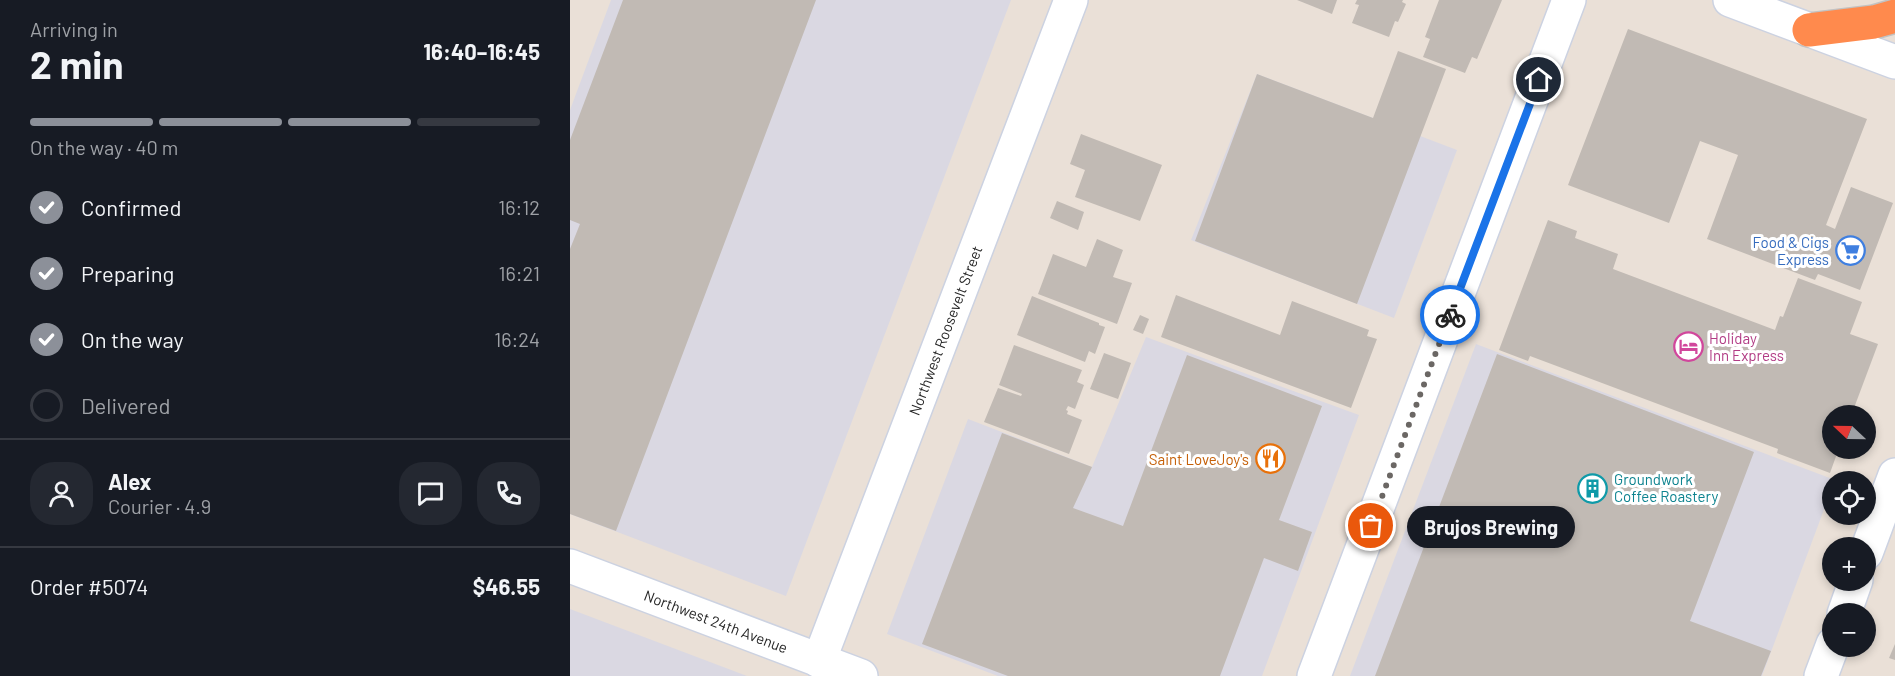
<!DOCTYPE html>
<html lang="en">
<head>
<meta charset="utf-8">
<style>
	:root { --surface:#171b24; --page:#242831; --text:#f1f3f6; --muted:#9ea1a6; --line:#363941; --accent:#8c9099 }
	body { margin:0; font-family:Barlow,sans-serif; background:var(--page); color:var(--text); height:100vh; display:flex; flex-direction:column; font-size:22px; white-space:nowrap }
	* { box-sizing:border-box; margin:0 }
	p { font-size:20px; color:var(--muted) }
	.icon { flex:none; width:33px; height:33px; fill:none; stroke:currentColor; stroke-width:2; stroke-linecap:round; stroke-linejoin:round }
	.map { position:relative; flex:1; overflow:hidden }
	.details { display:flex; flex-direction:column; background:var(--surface); width:570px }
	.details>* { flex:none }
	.needle { width:39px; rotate:292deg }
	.buttons { position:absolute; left:1252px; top:405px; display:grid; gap:12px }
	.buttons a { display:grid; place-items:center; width:54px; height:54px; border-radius:50%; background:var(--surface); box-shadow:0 3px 9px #0003; font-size:30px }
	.pin { position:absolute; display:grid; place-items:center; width:51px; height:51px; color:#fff; margin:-26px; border:3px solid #fff; border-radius:50%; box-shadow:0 2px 6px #0007 }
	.courier { position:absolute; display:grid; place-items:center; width:60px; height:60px; margin:-30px; border:4px solid #1a73e8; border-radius:50%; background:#fff; color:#222; box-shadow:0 2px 8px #0007 }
	.bubble { position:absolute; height:42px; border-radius:21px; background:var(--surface); box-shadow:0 3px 9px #0003; font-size:20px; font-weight:700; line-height:42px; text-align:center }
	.headline em { font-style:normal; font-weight:700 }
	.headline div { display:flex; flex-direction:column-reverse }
	.headline { display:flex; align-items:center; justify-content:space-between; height:102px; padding:0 30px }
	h1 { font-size:39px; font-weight:700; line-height:45px }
	.bar { display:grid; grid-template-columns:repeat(4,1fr); gap:9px 6px; align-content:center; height:72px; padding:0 30px }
	.bar i { height:8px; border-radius:4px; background:var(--line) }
	.bar .active { background:var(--accent) }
	.bar p { grid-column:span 4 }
	.line { display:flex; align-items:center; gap:15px; padding:0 30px; border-top:2px solid var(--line) }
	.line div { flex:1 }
	.round { display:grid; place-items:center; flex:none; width:63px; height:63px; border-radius:24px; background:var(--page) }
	ol { padding:0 30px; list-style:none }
	li { display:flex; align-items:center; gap:18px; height:66px }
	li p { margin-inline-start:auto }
	li .icon { padding:6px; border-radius:50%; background:var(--accent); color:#fff; stroke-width:4 }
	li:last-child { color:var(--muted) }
	li i { width:33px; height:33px; border:3px solid var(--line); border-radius:50% }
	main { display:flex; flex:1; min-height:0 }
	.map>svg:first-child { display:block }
	.industrial { fill:#dad8e2 }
	.building { fill:#c1bab4 }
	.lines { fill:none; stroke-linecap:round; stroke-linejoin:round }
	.minor-casing { stroke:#ccd2e1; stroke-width:36 }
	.tertiary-casing { stroke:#ccd2e1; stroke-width:36 }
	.secondary-casing { stroke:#ccd2e1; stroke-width:36 }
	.motorway-casing { stroke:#c2c2c2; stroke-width:36 }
	.minor { stroke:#fff; stroke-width:33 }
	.tertiary { stroke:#fff; stroke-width:33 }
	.secondary { stroke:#fff; stroke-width:33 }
	.motorway { stroke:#ff8a4d; stroke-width:33 }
	.done { stroke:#6b6764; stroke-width:6; stroke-dasharray:0 10.8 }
	.route { stroke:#1a73e8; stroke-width:8 }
	.labels { text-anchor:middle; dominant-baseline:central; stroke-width:6; stroke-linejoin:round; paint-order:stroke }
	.shop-label { font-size:15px; fill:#366cbe; stroke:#fff; text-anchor:end }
	.street-label { font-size:15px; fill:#262626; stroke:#fff }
	.hotel-label { font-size:15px; fill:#b23c85; stroke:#fff; text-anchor:start }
	.food-label { font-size:15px; fill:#c56008; stroke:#fff; text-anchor:end }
	.culture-label { font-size:15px; fill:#0d838f; stroke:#fff; text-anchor:start }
</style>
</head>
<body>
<main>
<section class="details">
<div class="headline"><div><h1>2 min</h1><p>Arriving in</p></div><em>16:40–16:45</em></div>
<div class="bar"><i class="active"></i><i class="active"></i><i class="active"></i><i></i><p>On the way · 40 m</p></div>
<ol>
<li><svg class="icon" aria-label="check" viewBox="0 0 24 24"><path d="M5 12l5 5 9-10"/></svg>Confirmed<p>16:12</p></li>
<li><svg class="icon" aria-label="check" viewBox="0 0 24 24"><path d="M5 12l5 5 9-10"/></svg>Preparing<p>16:21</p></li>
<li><svg class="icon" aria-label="check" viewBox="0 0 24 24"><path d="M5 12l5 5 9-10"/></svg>On the way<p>16:24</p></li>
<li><i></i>Delivered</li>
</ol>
<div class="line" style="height:108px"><a class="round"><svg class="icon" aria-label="person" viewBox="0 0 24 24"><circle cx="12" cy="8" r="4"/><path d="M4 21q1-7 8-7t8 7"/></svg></a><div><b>Alex</b><p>Courier · 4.9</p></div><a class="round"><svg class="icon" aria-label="chat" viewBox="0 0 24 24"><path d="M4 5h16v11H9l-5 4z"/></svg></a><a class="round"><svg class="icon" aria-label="phone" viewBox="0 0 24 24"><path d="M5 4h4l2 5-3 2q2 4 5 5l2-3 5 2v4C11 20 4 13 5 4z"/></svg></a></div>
<div class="line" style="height:78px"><div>Order #5074</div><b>$46.55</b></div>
</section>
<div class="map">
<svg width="1325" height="676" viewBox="0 0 1325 676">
	<rect width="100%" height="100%" fill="#eae0d7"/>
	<!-- industrial -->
	<g class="industrial">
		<polygon points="41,0 441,0 216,596 0,514 0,110"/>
		<polygon points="687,74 887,150 824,318 621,240"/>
		<polygon points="576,337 789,415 692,676 428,676 317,634 398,419 522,467"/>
		<polygon points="906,344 1265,480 1192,676 780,676"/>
		<polygon points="0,609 177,676 0,676"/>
	</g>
	<!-- building -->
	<g class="building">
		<polygon points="53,0 246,0 46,531 0,514 0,249 10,224 0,220 0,140"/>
		<polygon points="727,0 767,0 762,14"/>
		<polygon points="787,0 833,0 832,2 836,4 828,22 825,21 819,37 782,23 789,5 785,4"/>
		<polygon points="869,0 932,0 907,59 902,57 895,73 853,57 860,39 855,37"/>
		<polygon points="1058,29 1297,119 1256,225 1265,229 1281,187 1323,203 1290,290 1248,274 1245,280 1137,239 1168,155 1130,141 1099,223 998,185"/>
		<polygon points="828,51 876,69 787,304 625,241 687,74 803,118"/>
		<polygon points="511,134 592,165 570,221 505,197 515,170 500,164"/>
		<polygon points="487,201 514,212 508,230 480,218"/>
		<polygon points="978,220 1007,231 1005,238 1048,254 1043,269 1205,330 1210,316 1213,317 1228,278 1292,302 1280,334 1308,344 1281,416 1263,416 1263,448 1269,448 1260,473 1207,453 1208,449 960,356 958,361 929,350"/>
		<polygon points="527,239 553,250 543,277 562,283 547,324 468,294 483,254 516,267"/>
		<polygon points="606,295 710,335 722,301 799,330 797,336 807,339 781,408 591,337"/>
		<polygon points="462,296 529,323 529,325 535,327 525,354 519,351 515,362 447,335"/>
		<polygon points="570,315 579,319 573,334 563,330"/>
		<polygon points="444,345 512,370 507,382 514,385 505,409 498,406 496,410 498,411 497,414 512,420 499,454 414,422 428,388 451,396 452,394 429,385"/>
		<polygon points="534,353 561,363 548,399 520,389"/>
		<polygon points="927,354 1184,452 1120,621 1201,651 1191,676 805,676"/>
		<polygon points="617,355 752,406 709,520 742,532 728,571 694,558 650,676 438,676 352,644 432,433 522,467 503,508 553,526"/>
		<polygon points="1325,644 1325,660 1319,658"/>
	</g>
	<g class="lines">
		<defs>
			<g id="minor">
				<path id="s1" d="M249,661L501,0"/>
				<polyline points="744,676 999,0"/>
			</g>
			<g id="tertiary">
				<polyline points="1160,0 1325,62"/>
				<path id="s2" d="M0,566L291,676"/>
			</g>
			<g id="secondary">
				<polyline points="1296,553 1325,475"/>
				<polyline points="1274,614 1286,580"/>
				<polyline points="1251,676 1263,644"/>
			</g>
			<polyline id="motorway" points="1239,30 1304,22 1325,16"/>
		</defs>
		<!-- minor casing -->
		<use href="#minor" class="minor-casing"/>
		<!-- tertiary casing -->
		<use href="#tertiary" class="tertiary-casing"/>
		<!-- secondary casing -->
		<use href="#secondary" class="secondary-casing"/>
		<!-- motorway casing -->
		<use href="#motorway" class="motorway-casing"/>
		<!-- minor -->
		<use href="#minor" class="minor"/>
		<!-- tertiary -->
		<use href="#tertiary" class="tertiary"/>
		<!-- secondary -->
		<use href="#secondary" class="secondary"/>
		<!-- motorway -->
		<use href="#motorway" class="motorway"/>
	</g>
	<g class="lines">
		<!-- done -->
		<polyline class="done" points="801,526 880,315"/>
		<!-- route -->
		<polyline class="route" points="880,315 969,80"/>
	</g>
	<!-- icons -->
	<defs>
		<symbol id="supermarket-ring" viewBox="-11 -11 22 22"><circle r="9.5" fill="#fff" stroke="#3f7fe0" stroke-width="1.5"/><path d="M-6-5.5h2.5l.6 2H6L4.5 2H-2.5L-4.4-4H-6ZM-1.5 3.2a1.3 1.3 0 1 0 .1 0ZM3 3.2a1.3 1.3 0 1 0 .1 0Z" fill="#3f7fe0"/></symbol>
		<symbol id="hotel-ring" viewBox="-11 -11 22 22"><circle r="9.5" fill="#fff" stroke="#d1479c" stroke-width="1.5"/><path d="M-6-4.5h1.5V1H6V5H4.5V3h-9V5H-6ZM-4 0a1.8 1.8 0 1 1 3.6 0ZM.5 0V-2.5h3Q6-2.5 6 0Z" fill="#d1479c"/></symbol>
		<symbol id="restaurant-ring" viewBox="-11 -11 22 22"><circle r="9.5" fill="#fff" stroke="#e8710a" stroke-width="1.5"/><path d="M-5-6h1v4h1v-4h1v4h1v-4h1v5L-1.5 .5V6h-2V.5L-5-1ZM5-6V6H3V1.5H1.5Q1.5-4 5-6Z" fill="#e8710a"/></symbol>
		<symbol id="building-ring" viewBox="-11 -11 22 22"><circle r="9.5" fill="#fff" stroke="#0f9aa8" stroke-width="1.5"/><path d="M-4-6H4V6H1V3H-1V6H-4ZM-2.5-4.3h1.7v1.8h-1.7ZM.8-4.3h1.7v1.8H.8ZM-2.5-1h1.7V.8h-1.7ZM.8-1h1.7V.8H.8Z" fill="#0f9aa8"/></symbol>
	</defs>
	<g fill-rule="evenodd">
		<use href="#supermarket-ring" x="1264" y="234" width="33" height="33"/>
		<use href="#hotel-ring" x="1102" y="330" width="33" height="33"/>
		<use href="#restaurant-ring" x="684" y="442" width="33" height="33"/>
		<use href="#building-ring" x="1006" y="472" width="33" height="33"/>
	</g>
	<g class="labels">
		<!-- shop labels -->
		<g class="shop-label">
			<text x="1259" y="242">Food &amp; Cigs<tspan x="1259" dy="17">Express</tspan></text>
		</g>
		<!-- street labels -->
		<g class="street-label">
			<text stroke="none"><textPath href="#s1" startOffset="354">Northwest Roosevelt Street</textPath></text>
			<text stroke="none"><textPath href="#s2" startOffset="156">Northwest 24th Avenue</textPath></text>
		</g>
		<!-- hotel labels -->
		<g class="hotel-label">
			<text x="1139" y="338">Holiday<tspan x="1139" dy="17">Inn Express</tspan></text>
		</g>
		<!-- food labels -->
		<g class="food-label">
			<text x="679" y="459">Saint LoveJoy's</text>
		</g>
		<!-- culture labels -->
		<g class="culture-label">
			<text x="1044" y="479">Groundwork<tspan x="1044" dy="17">Coffee Roastery</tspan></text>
		</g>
	</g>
</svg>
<div class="buttons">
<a><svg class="needle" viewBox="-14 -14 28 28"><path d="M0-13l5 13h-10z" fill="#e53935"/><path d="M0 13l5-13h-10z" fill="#9ea1a6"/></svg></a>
<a><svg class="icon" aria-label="locate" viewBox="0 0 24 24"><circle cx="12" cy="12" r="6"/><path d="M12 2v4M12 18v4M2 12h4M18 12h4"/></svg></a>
<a>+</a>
<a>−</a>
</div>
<div class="pin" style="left:801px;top:526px;background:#ea580c"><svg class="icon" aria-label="bag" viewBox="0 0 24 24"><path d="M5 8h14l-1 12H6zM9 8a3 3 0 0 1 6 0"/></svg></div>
<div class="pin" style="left:969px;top:80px;background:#1f2937"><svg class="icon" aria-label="home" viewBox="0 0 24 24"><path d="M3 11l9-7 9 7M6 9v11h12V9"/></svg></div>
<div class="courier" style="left:880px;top:315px"><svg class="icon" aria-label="bike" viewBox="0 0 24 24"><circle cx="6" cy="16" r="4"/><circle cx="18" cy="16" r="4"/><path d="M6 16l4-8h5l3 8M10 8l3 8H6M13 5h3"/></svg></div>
<div class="bubble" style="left:837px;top:506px;width:168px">Brujos Brewing</div>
</div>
</main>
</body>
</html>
